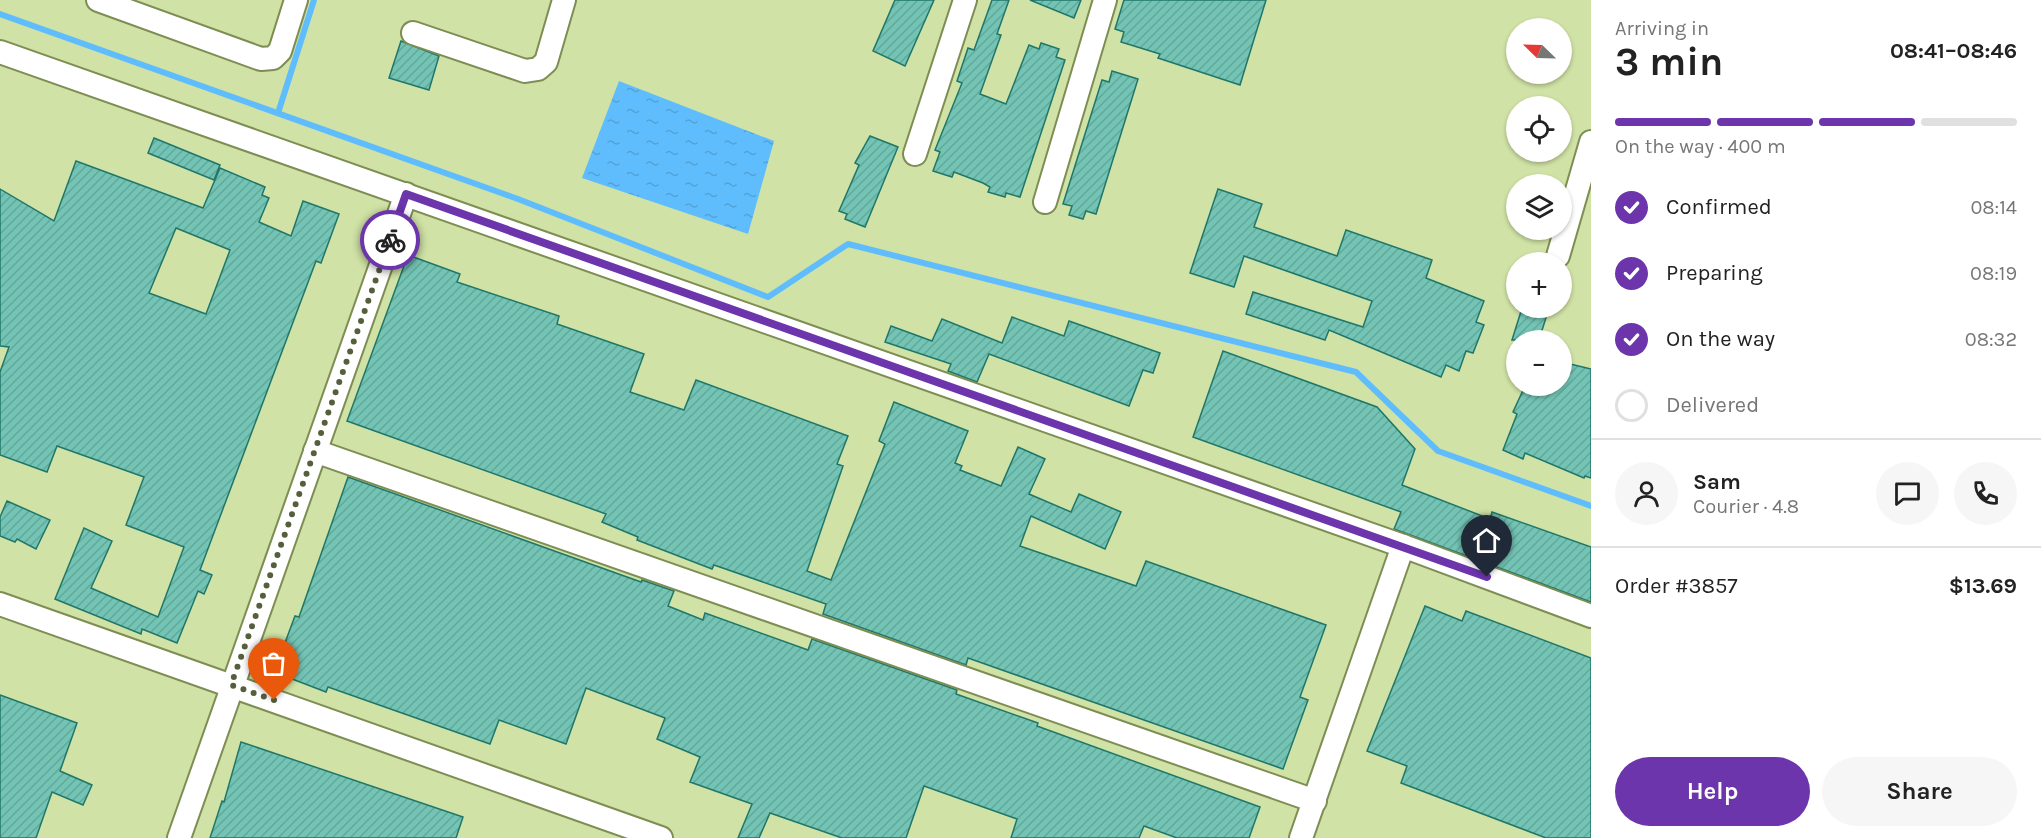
<!DOCTYPE html>
<html lang="en">
<head>
<meta charset="utf-8">
<style>
	:root { --surface:#fff; --page:#f6f6f6; --text:#222; --muted:#767676; --line:#e0e0e0; --accent:#6c35ab }
	body { margin:0; font-family:Karla,sans-serif; background:var(--page); color:var(--text); height:100vh; display:flex; flex-direction:column; font-size:22px; white-space:nowrap }
	* { box-sizing:border-box; margin:0 }
	p { font-size:20px; color:var(--muted) }
	.icon { flex:none; width:33px; height:33px; fill:none; stroke:currentColor; stroke-width:2; stroke-linecap:round; stroke-linejoin:round }
	.map { position:relative; flex:1; overflow:hidden }
	.drawer { display:flex; flex-direction:column; background:var(--surface); width:450px }
	.drawer>* { flex:none }
	.needle { width:39px; rotate:293deg }
	.fabs { position:absolute; left:1506px; top:18px; display:grid; gap:12px }
	.fabs a { display:grid; place-items:center; width:66px; height:66px; border-radius:50%; background:var(--surface); box-shadow:0 2px 4px #0004; font-size:30px }
	.pin { position:absolute; display:grid; place-items:center; width:51px; height:51px; color:#fff; margin:-62px -26px; border-radius:50% 50% 50% 0; rotate:-45deg; box-shadow:0 0 6px #0007 }
	.pin .icon { rotate:45deg }
	.courier { position:absolute; display:grid; place-items:center; width:60px; height:60px; margin:-30px; border:4px solid #6c35ab; border-radius:50%; background:#fff; color:#222; box-shadow:0 2px 8px #0007 }
	.head em { font-style:normal; font-weight:700 }
	.head div { display:flex; flex-direction:column-reverse }
	.head { display:flex; align-items:center; justify-content:space-between; height:102px; padding:0 24px }
	h1 { font-size:39px; font-weight:700; line-height:45px }
	.bar { display:grid; grid-template-columns:repeat(4,1fr); gap:9px 6px; align-content:center; height:72px; padding:0 24px }
	.bar i { height:8px; border-radius:4px; background:var(--line) }
	.bar .selected { background:var(--accent) }
	.bar p { grid-column:span 4 }
	.line { display:flex; align-items:center; gap:15px; padding:0 24px; border-top:2px solid var(--line) }
	.line div { flex:1 }
	.round { display:grid; place-items:center; flex:none; width:63px; height:63px; border-radius:32px; background:var(--page) }
	ol { padding:0 24px; list-style:none }
	li { display:flex; align-items:center; gap:18px; height:66px }
	li p { margin-inline-start:auto }
	li .icon { padding:6px; border-radius:50%; background:var(--accent); color:#fff; stroke-width:4 }
	li:last-child { color:var(--muted) }
	li i { width:33px; height:33px; border:3px solid var(--line); border-radius:50% }
	.cta { display:flex; gap:12px; margin-top:auto; padding:12px 24px }
	.cta a { flex:1; height:69px; border-radius:36px; background:var(--accent); color:#fff; font-size:24px; font-weight:700; line-height:69px; text-align:center }
	.cta a+a { background:var(--page); color:var(--text) }
	main { display:flex; flex:1; min-height:0 }
	.map>svg:first-child { display:block }
	.water { fill:url(#water-ripples) }
	.lines { fill:none; stroke-linecap:round; stroke-linejoin:round }
	.stream { stroke:#5fbdfd; stroke-width:6 }
	.building { fill:url(#building-hatch); stroke:#1f776a; stroke-width:1.5; fill-rule:evenodd }
	.minor-casing { stroke:#7d8d53; stroke-width:26 }
	.minor { stroke:#fff; stroke-width:22 }
	.done { stroke:#555f3c; stroke-width:6; stroke-dasharray:0 10.8 }
	.route { stroke:#6c35ab; stroke-width:8 }
</style>
</head>
<body>
<main>
<div class="map">
<svg width="1591" height="838" viewBox="0 0 1591 838">
	<defs>
		<pattern id="water-ripples" width="26" height="14" patternUnits="userSpaceOnUse" patternTransform="scale(1.5)"><rect width="26" height="14" fill="#5fbdfd"/><path d="M2 4q2-2 4 0t4 0M15 11q2-2 4 0t4 0" fill="none" stroke="#52a2d7"/></pattern>
		<pattern id="building-hatch" width="6" height="6" patternUnits="userSpaceOnUse" patternTransform="scale(1.5)"><rect width="6" height="6" fill="#73c4b5"/><path d="M-1 1l2-2M0 6l6-6M5 7l2-2" fill="none" stroke="#63a89a"/></pattern>
	</defs>
	<rect width="100%" height="100%" fill="#d0e2a5"/>
	<!-- water -->
	<polygon class="water" points="619,81 774,141 748,234 582,178"/>
	<g class="lines">
		<!-- stream -->
		<g class="stream">
			<polyline points="0,14 518,199 768,297 848,244 1356,372 1438,451 1591,506"/>
			<polyline points="278,113 314,0"/>
		</g>
	</g>
	<!-- building -->
	<g class="building">
		<polygon points="895,0 934,0 905,66 873,51"/>
		<polygon points="992,0 1009,0 997,34 1001,35 980,94 1006,104 1029,45 1039,49 1041,43 1059,49 1056,57 1065,60 1020,197 1006,193 1005,197 988,192 990,187 983,183 954,172 952,177 933,171 940,152 935,150 962,83 957,81 968,48 974,50"/>
		<polygon points="1030,0 1081,0 1074,18"/>
		<polygon points="1124,0 1266,0 1240,85 1158,58 1160,54 1121,42 1124,32 1115,29"/>
		<polygon points="401,41 439,56 429,90 389,78"/>
		<polygon points="1112,71 1138,79 1096,214 1086,211 1083,219 1069,215 1072,206 1063,204 1102,80 1109,82"/>
		<polygon points="870,136 898,147 865,227 845,219 847,214 839,211 859,165 855,163"/>
		<polygon points="154,138 220,165 214,180 148,153"/>
		<path d="M76,161L203,208L220,168L265,187L262,195L269,198L259,222L291,236L303,201L339,214L321,263L316,261L200,570L212,575L204,594L198,591L177,643L142,629L141,634L55,599L84,528L112,541L91,588L158,617L184,547L126,525L144,477L57,446L47,472L0,455V372L9,347L0,346V189L54,221ZM176,228L230,250L206,314L149,293Z"/>
		<polygon points="1218,189 1262,204 1254,227 1337,256 1346,230 1432,260 1426,278 1484,301 1476,322 1484,325 1473,353 1466,351 1459,371 1446,365 1441,377 1329,330 1325,340 1246,314 1253,292 1363,327 1372,301 1244,256 1234,287 1190,273"/>
		<polygon points="408,255 460,274 457,282 559,316 557,324 644,354 630,392 684,410 696,380 848,436 837,464 843,466 807,571 831,580 885,444 879,441 894,402 968,431 955,463 962,466 960,470 1001,486 1018,447 1045,459 1029,494 1071,512 1079,494 1121,512 1105,549 1031,516 1020,546 1136,586 1146,561 1326,625 1300,697 1308,700 1283,769 968,658 966,665 823,614 826,604 714,565 712,569 637,540 638,537 602,522 606,514 347,421"/>
		<polygon points="1522,308 1549,308 1539,340 1512,340"/>
		<polygon points="1012,317 1064,336 1069,321 1160,353 1153,373 1143,370 1129,406 989,354 977,382 948,371 951,364 885,342 891,326 932,341 942,319 1002,343"/>
		<polygon points="1223,351 1377,407 1415,449 1402,485 1490,519 1492,512 1591,547 1591,602 1394,529 1401,512 1193,437"/>
		<polygon points="1562,362 1591,369 1591,478 1585,476 1584,478 1525,453 1523,459 1503,450 1517,414 1513,412 1525,386 1562,386"/>
		<polygon points="348,477 641,582 642,580 674,591 668,606 703,620 705,613 808,650 812,639 957,690 956,694 1038,723 1037,726 1260,807 1249,838 1177,838 1144,826 1139,838 1011,838 1017,819 924,786 906,838 842,838 770,813 759,838 738,838 752,804 690,782 700,757 657,739 665,718 586,688 566,744 499,720 490,744 328,687 326,692 274,672 295,616 299,617"/>
		<polygon points="7,501 50,520 36,549 17,539 15,542 0,536 0,517"/>
		<polygon points="1425,606 1462,621 1466,611 1591,658 1591,838 1546,838 1401,783 1407,766 1367,751"/>
		<polygon points="0,695 77,723 60,771 92,785 83,805 52,792 36,838 0,838"/>
		<polygon points="241,742 463,817 456,838 210,838 222,801 224,802"/>
	</g>
	<g class="lines">
		<defs>
			<g id="minor">
				<polyline points="98,0 261,59 273,58 280,51 296,0"/>
				<polyline points="413,33 525,71 538,69 546,62 564,0"/>
				<polyline points="0,52 1403,546 1591,616"/>
				<polyline points="915,154 965,0"/>
				<polyline points="1045,202 1105,0"/>
				<polyline points="1558,256 1591,142"/>
				<polyline points="315,451 1315,801"/>
				<polyline points="0,604 661,838"/>
				<polyline points="179,838 406,194"/>
				<polyline points="1301,838 1403,546"/>
			</g>
		</defs>
		<!-- minor casing -->
		<use href="#minor" class="minor-casing"/>
		<!-- minor -->
		<use href="#minor" class="minor"/>
	</g>
	<g class="lines">
		<!-- done -->
		<polyline class="done" points="274,700 231,685 390,240"/>
		<!-- route -->
		<polyline class="route" points="390,240 406,194 1487,577"/>
	</g>
</svg>
<div class="fabs">
<a><svg class="needle" viewBox="-14 -14 28 28"><path d="M0-13l5 13h-10z" fill="#e53935"/><path d="M0 13l5-13h-10z" fill="#767676"/></svg></a>
<a><svg class="icon" aria-label="locate" viewBox="0 0 24 24"><circle cx="12" cy="12" r="6"/><path d="M12 2v4M12 18v4M2 12h4M18 12h4"/></svg></a>
<a><svg class="icon" aria-label="layers" viewBox="0 0 24 24"><path d="M12 4l9 5-9 5-9-5zM3 14l9 5 9-5"/></svg></a>
<a>+</a>
<a>−</a>
</div>
<div class="pin" style="left:274px;top:700px;background:#ea580c"><svg class="icon" aria-label="bag" viewBox="0 0 24 24"><path d="M5 8h14l-1 12H6zM9 8a3 3 0 0 1 6 0"/></svg></div>
<div class="pin" style="left:1487px;top:577px;background:#1f2937"><svg class="icon" aria-label="home" viewBox="0 0 24 24"><path d="M3 11l9-7 9 7M6 9v11h12V9"/></svg></div>
<div class="courier" style="left:390px;top:240px"><svg class="icon" aria-label="bike" viewBox="0 0 24 24"><circle cx="6" cy="16" r="4"/><circle cx="18" cy="16" r="4"/><path d="M6 16l4-8h5l3 8M10 8l3 8H6M13 5h3"/></svg></div>
</div>
<section class="drawer">
<div class="head"><div><h1>3 min</h1><p>Arriving in</p></div><em>08:41–08:46</em></div>
<div class="bar"><i class="selected"></i><i class="selected"></i><i class="selected"></i><i></i><p>On the way · 400 m</p></div>
<ol>
<li><svg class="icon" aria-label="check" viewBox="0 0 24 24"><path d="M5 12l5 5 9-10"/></svg>Confirmed<p>08:14</p></li>
<li><svg class="icon" aria-label="check" viewBox="0 0 24 24"><path d="M5 12l5 5 9-10"/></svg>Preparing<p>08:19</p></li>
<li><svg class="icon" aria-label="check" viewBox="0 0 24 24"><path d="M5 12l5 5 9-10"/></svg>On the way<p>08:32</p></li>
<li><i></i>Delivered</li>
</ol>
<div class="line" style="height:108px"><a class="round"><svg class="icon" aria-label="person" viewBox="0 0 24 24"><circle cx="12" cy="8" r="4"/><path d="M4 21q1-7 8-7t8 7"/></svg></a><div><b>Sam</b><p>Courier · 4.8</p></div><a class="round"><svg class="icon" aria-label="chat" viewBox="0 0 24 24"><path d="M4 5h16v11H9l-5 4z"/></svg></a><a class="round"><svg class="icon" aria-label="phone" viewBox="0 0 24 24"><path d="M5 4h4l2 5-3 2q2 4 5 5l2-3 5 2v4C11 20 4 13 5 4z"/></svg></a></div>
<div class="line" style="height:78px"><div>Order #3857</div><b>$13.69</b></div>
<div class="cta"><a>Help</a><a>Share</a></div>
</section>
</main>
</body>
</html>
